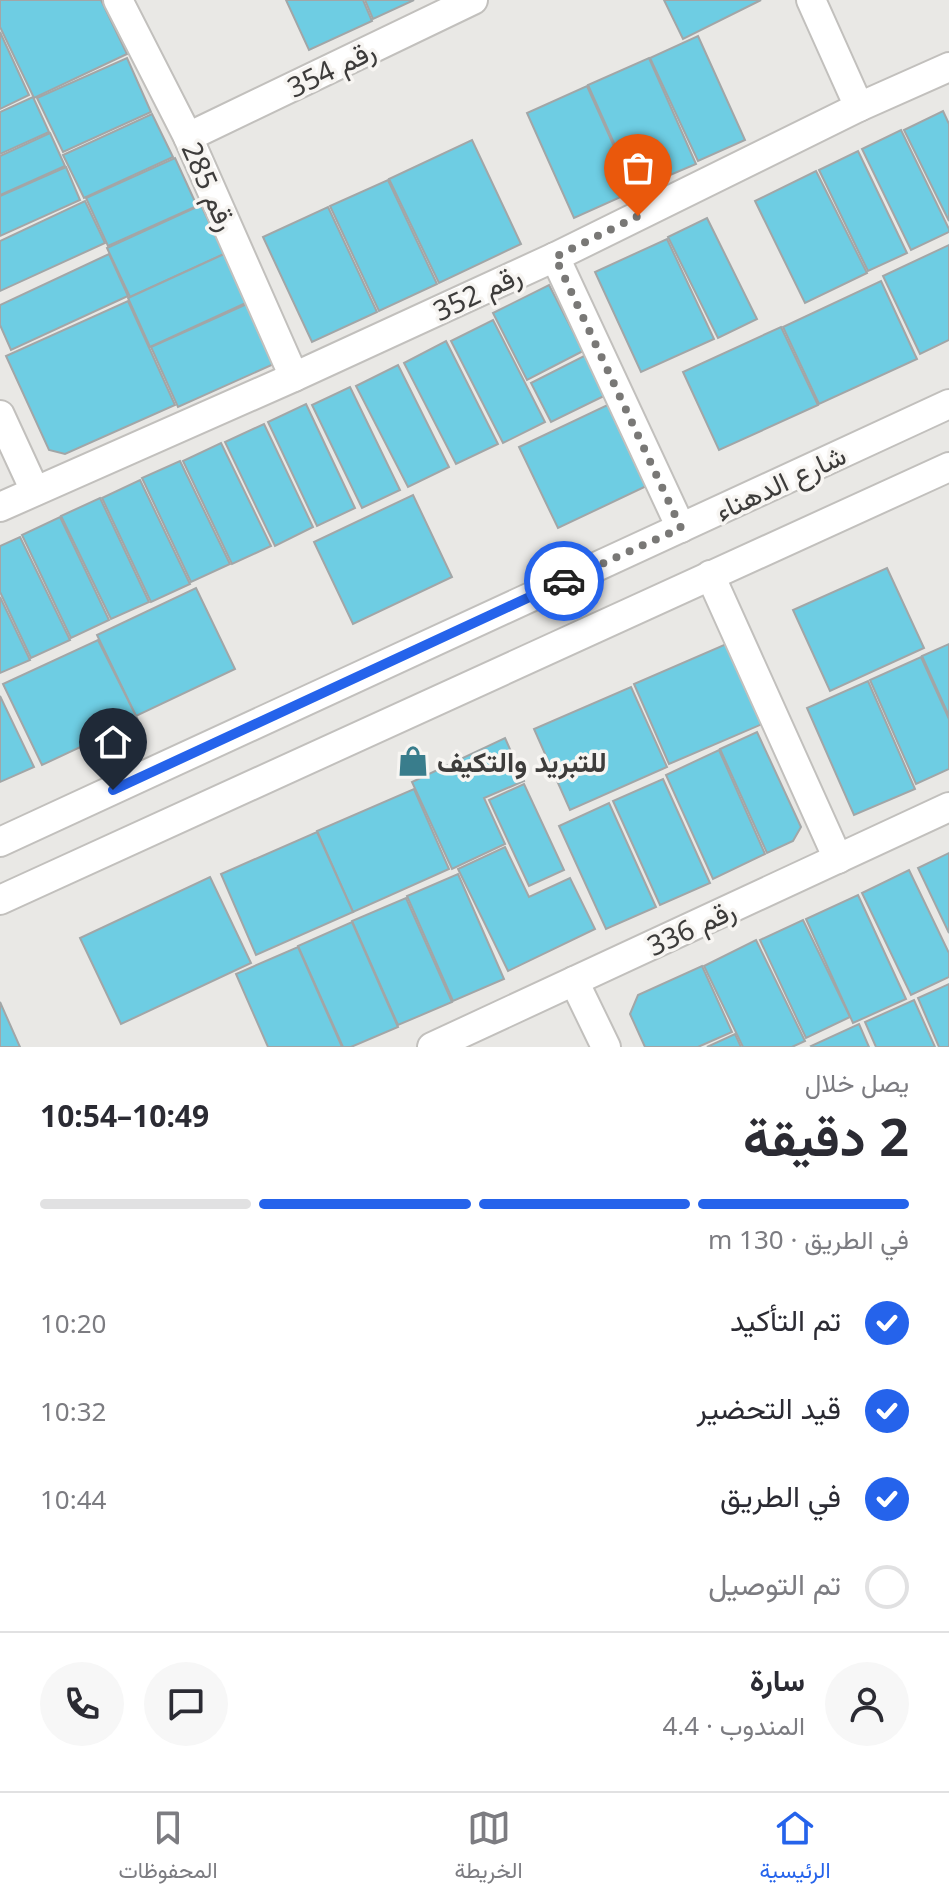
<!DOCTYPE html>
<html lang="ar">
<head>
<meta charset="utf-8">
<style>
	:root { --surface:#fff; --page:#f7f7f7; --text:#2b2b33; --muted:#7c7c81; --line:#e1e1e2; --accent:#2563eb }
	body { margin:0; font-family:"Noto Sans",Vazirmatn,sans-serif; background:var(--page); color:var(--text); direction:rtl; height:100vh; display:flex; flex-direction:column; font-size:30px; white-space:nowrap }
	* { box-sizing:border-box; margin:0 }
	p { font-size:26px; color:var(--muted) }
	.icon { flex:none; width:44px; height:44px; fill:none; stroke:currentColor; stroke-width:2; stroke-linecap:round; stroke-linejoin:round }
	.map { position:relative; height:1047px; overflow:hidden; direction:ltr }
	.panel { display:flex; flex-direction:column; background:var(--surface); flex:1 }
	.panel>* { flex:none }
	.pin { position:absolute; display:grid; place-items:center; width:68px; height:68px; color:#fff; margin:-82px -34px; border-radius:50% 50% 50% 0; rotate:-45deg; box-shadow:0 0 8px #0007 }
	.pin .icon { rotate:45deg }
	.courier { position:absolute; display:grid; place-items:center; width:80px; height:80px; margin:-40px; border:6px solid #2563eb; border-radius:50%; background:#fff; color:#222; box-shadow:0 2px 10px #0007 }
	.headline em { font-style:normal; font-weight:700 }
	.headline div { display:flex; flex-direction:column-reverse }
	.headline { display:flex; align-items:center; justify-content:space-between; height:136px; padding:0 40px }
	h1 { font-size:52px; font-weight:700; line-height:60px }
	.bar { display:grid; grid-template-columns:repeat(4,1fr); gap:12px 8px; align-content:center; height:96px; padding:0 40px }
	.bar i { height:10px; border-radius:6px; background:var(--line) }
	.bar .active { background:var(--accent) }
	.bar p { grid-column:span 4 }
	.line { display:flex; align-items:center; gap:20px; padding:0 40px; border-top:2px solid var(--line) }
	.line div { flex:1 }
	.round { display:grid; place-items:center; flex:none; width:84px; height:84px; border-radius:42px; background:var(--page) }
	ol { padding:0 40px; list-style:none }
	li { display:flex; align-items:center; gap:24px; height:88px }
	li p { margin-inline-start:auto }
	li .icon { padding:8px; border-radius:50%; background:var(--accent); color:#fff; stroke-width:4 }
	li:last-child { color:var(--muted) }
	li i { width:44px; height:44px; border:4px solid var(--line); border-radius:50% }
	.tab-bar { display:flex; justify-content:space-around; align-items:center; height:112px; border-top:2px solid var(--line); background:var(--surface); font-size:22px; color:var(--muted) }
	.tab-bar a { display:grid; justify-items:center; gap:4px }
	.tab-bar .active { color:var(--accent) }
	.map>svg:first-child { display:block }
	.building { fill:#6ecde3; stroke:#a2a6a7; stroke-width:2 }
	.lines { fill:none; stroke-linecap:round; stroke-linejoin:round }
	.minor-casing { stroke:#c2c0bd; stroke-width:32 }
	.minor { stroke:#fff; stroke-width:28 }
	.done { stroke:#797876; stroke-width:8; stroke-dasharray:0 14.4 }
	.route { stroke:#2563eb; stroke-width:10 }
	.labels { text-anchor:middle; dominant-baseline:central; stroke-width:7; stroke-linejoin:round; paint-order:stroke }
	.street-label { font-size:28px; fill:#3d3c3b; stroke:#f7f5f2 }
	.poi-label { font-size:28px; font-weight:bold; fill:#3d3c3b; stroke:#f7f5f2; text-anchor:start }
</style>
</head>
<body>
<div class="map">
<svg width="949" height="1047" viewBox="0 0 949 1047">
	<rect width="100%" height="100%" fill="#e9e8e5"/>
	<!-- building -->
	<g class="building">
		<polygon points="0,0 101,0 127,54 34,98 0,27"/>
		<polygon points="286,0 363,0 372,21 309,50"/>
		<polygon points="365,0 414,0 373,19"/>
		<polygon points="664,0 761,0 683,39"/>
		<polygon points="0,32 29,95 0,109"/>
		<polygon points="698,36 745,140 698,161 650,58"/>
		<polygon points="127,58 151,112 63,152 37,98"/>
		<polygon points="649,58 696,164 635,190 588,85"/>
		<polygon points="587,86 634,191 574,218 527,113"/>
		<polygon points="33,97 49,132 0,154 0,112"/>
		<polygon points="943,111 949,124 949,221 904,130"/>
		<polygon points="152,114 173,157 84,198 63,155"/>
		<polygon points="901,130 949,229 949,232 911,250 862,149"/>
		<polygon points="50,133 65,166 0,195 0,156"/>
		<polygon points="472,140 521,244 439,283 389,179"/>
		<polygon points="858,151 907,253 868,271 819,170"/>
		<polygon points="175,158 197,206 108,246 86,198"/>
		<polygon points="66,167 80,200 0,236 0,196"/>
		<polygon points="816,171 867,273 805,303 755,201"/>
		<polygon points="388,180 437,284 379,311 330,206"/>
		<polygon points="85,201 105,243 0,291 0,241"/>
		<polygon points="201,205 224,254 130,297 107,248"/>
		<polygon points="328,207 377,312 312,342 263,237"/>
		<polygon points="707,218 757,319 718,338 668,237"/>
		<polygon points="667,239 714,339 641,372 595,272"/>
		<polygon points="949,245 949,340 920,354 883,276"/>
		<polygon points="109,254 128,296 11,350 0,325 0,305"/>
		<polygon points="224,254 248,302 150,347 128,298"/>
		<polygon points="881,281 917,359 819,404 783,327"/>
		<polygon points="549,285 583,351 527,380 493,313"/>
		<polygon points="128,301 175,405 65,454 49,450 6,356"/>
		<polygon points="249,303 276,363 178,407 151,347"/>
		<polygon points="493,320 545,422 503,443 451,341"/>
		<polygon points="781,327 818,405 719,450 683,372"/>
		<polygon points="446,341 498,444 456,464 404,363"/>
		<polygon points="586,355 606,395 551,422 531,383"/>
		<polygon points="398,365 449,467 408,487 356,386"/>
		<polygon points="350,387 400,490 362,508 312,405"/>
		<polygon points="618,400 657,481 558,528 519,447"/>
		<polygon points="306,404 355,508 317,526 268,422"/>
		<polygon points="264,424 313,527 275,546 225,442"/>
		<polygon points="221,443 271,546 232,564 183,461"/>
		<polygon points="180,461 230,564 191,582 142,478"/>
		<polygon points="140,480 190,584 151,602 102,498"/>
		<polygon points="413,495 452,577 353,624 314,542"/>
		<polygon points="100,498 149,602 111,619 61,516"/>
		<polygon points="60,517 109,620 71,638 22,535"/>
		<polygon points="20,537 70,640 31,658 0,592 0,546"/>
		<polygon points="887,568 924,648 830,691 793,610"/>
		<polygon points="196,588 235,669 136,716 97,635"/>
		<polygon points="0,597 30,660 0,673"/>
		<polygon points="98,640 138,720 42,765 3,684"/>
		<polygon points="731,642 767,722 669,764 634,684"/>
		<polygon points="949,644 949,716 922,656"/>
		<polygon points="921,657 949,719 949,769 916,784 870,680"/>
		<polygon points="868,681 915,789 854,815 807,708"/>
		<polygon points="631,687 667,767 570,810 534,729"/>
		<polygon points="0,696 34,767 0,782"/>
		<polygon points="757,732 801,827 793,841 767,853 720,749"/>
		<polygon points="505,738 524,781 484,798 505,844 452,869 412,782"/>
		<polygon points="719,750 765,854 713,879 666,775"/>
		<polygon points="663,779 710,883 660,905 613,801"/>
		<polygon points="524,784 564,870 529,886 489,800"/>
		<polygon points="414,789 449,869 353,912 317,831"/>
		<polygon points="609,803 656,907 606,929 559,826"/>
		<polygon points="317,832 353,912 256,955 221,874"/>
		<polygon points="505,847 529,897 570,878 595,929 508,971 458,869"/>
		<polygon points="949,853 949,933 918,868"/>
		<polygon points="909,870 949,953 949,977 911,995 862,893"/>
		<polygon points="458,874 504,979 453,1001 407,896"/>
		<polygon points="210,877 251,963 121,1024 80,938"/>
		<polygon points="858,895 906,999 853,1023 806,919"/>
		<polygon points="406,898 452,1002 398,1025 352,921"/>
		<polygon points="803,920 850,1017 806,1038 760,940"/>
		<polygon points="352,922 398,1027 351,1047 343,1047 298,946"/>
		<polygon points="756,940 805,1041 792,1047 743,1047 704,966"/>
		<polygon points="298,947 342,1047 268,1047 236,974"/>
		<polygon points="702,966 732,1032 698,1047 645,1047 630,1014 638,995"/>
		<polygon points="949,984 949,1047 939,1047 918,998"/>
		<polygon points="914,1000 935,1047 876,1047 865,1022"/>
		<polygon points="0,1002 20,1047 0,1047"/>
		<polygon points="859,1024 869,1047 812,1047 811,1046"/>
		<polygon points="735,1034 741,1047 707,1047"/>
	</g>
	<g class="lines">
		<defs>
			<g id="minor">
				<polyline points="118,0 188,137 294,377"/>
				<polyline points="811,0 859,107"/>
				<polyline points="188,137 473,0"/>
				<polyline points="555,257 681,528"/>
				<polyline points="0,415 35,491"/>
				<polyline points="0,507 294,377 555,257 859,107 949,67"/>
				<polyline points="710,575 838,859"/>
				<polyline points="0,842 949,404"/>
				<polyline points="0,900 949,467"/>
				<polyline points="574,981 606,1047"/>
				<polyline points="432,1047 949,807"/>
			</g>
		</defs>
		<!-- minor casing -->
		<use href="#minor" class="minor-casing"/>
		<!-- minor -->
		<use href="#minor" class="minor"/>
	</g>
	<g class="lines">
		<!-- done -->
		<polyline class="done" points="564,581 681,528 555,257 638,216"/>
		<!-- route -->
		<polyline class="route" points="113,790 564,581"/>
	</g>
	<!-- icons -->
	<defs>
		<symbol id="shop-bare" viewBox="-9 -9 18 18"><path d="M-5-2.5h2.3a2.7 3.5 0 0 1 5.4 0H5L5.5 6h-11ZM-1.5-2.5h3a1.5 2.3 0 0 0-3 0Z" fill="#397d8c" stroke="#f7f5f2" stroke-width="2.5" paint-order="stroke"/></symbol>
	</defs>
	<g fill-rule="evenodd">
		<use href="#shop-bare" x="391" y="739" width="44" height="44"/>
	</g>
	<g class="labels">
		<!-- street labels -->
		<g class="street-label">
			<text transform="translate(331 68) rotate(-26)">رقم 354</text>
			<text transform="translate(210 186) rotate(66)">رقم 285</text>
			<text transform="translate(477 292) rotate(-25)">رقم 352</text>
			<text transform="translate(780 482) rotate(-25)">شارع الدهناء</text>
			<text transform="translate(691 927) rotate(-25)">رقم 336</text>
		</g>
		<!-- poi labels -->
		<g class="poi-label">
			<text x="437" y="761">للتبرید والتکیف</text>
		</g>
	</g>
</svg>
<div class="pin" style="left:638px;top:216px;background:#ea580c"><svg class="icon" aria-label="bag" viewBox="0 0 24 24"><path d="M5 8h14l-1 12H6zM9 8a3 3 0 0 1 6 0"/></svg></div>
<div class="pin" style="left:113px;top:790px;background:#1f2937"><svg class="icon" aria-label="home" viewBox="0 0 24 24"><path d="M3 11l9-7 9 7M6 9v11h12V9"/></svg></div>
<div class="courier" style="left:564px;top:581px"><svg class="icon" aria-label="car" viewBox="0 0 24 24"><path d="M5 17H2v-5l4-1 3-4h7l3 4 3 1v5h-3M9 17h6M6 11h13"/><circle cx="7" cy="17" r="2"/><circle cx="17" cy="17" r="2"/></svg></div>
</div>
<section class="panel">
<div class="headline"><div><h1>2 دقيقة</h1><p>يصل خلال</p></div><em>10:49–10:54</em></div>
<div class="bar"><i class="active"></i><i class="active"></i><i class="active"></i><i></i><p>في الطريق · 130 m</p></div>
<ol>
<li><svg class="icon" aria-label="check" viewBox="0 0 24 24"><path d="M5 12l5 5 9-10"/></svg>تم التأكيد<p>10:20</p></li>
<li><svg class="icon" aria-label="check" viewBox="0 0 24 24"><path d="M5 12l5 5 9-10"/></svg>قيد التحضير<p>10:32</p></li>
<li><svg class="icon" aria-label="check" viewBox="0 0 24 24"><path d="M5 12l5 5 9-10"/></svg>في الطريق<p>10:44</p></li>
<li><i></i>تم التوصيل</li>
</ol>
<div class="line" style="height:144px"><a class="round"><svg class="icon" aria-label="person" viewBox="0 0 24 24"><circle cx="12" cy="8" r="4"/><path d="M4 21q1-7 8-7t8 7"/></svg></a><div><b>سارة</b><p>المندوب · 4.4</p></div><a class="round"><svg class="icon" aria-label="chat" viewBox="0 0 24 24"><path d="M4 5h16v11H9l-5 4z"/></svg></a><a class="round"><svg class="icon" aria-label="phone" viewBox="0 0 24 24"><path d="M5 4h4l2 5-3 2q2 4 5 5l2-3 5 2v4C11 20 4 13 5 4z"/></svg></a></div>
</section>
<nav class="tab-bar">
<a class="active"><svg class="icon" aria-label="home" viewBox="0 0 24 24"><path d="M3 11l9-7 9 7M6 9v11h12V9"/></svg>الرئيسية</a>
<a><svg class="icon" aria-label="map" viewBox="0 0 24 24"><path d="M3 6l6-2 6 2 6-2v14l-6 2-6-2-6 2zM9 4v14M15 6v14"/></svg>الخريطة</a>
<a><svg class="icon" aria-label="saved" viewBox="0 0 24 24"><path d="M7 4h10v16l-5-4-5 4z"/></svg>المحفوظات</a>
</nav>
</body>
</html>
